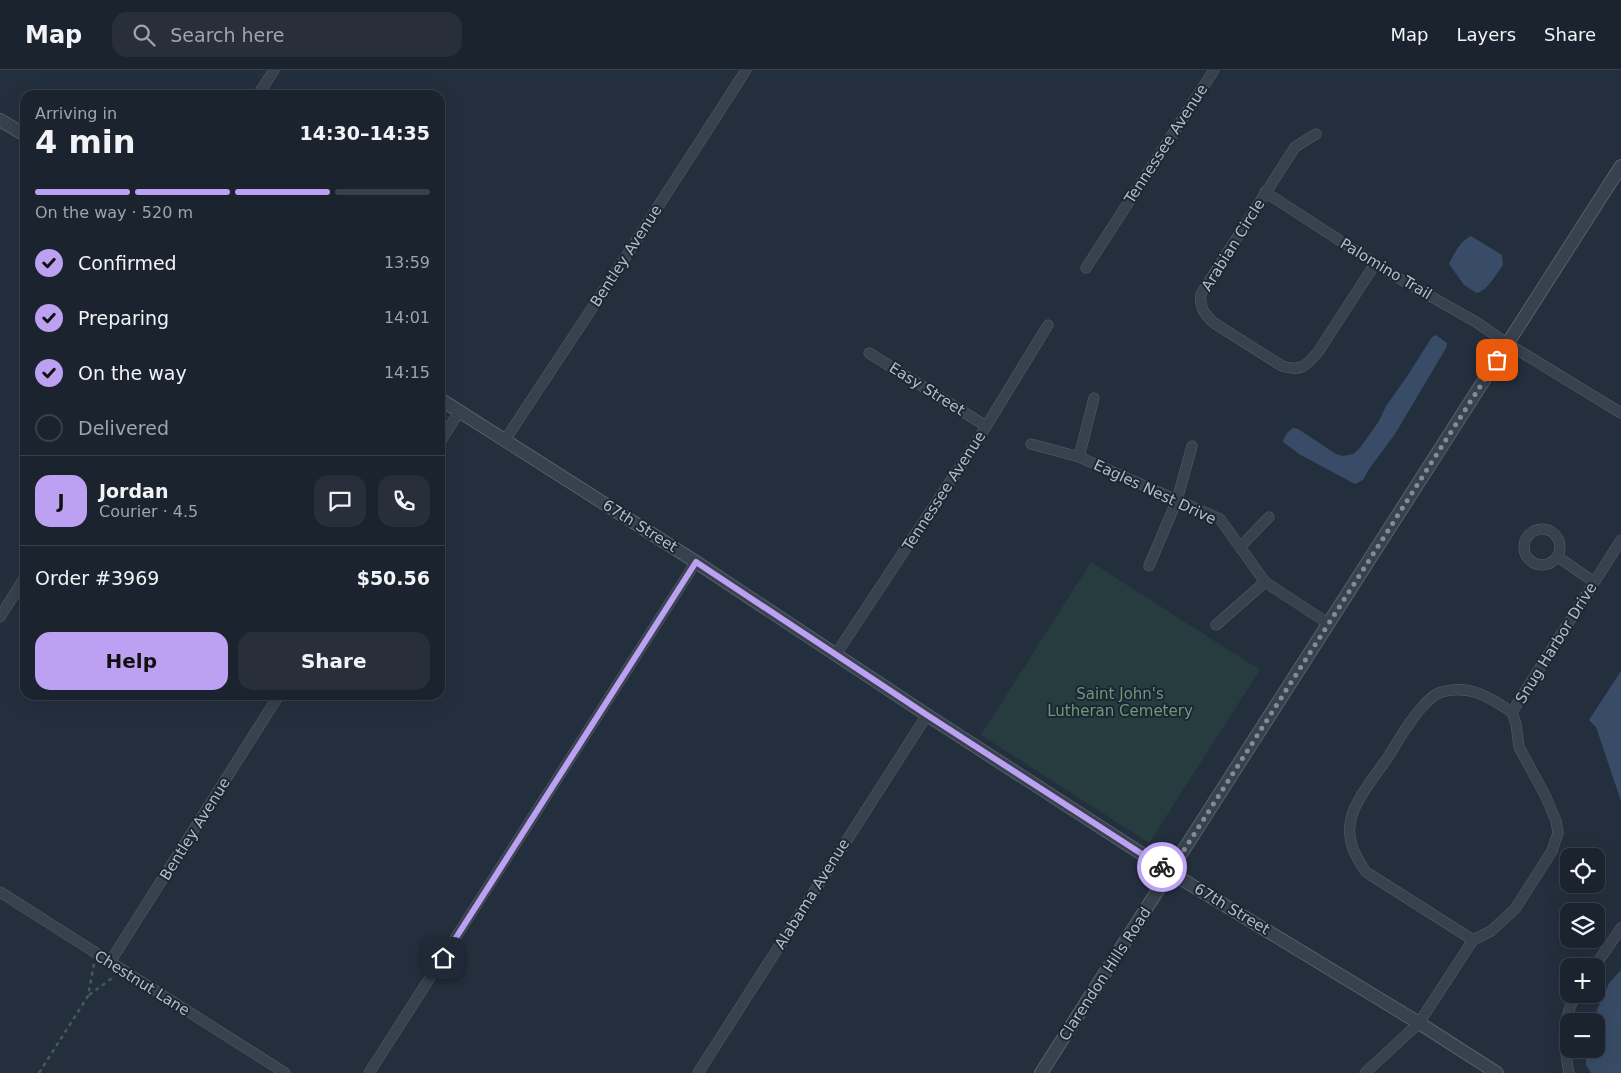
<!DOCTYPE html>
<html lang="en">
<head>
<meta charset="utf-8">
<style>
	:root { --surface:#1b232e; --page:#282f3a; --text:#f1f3f6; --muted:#a0a4aa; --line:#39404a; --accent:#bca0f2 }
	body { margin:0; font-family:"DejaVu Sans",sans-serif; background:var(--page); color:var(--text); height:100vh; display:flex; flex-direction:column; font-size:19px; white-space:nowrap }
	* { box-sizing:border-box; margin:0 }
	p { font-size:16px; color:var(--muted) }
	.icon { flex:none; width:28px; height:28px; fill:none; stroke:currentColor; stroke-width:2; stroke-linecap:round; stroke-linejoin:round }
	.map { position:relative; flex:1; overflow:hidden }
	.panel { position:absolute; left:20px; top:20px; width:425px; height:610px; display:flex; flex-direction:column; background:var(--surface); border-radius:15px; box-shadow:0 5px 20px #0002,0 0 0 1px var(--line) }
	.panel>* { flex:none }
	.fabs { position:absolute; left:1560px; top:778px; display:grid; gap:10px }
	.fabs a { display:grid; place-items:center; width:45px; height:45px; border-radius:10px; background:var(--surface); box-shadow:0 5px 20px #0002,0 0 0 1px var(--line); font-size:25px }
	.pin { position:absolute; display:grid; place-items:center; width:42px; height:42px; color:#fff; margin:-21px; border-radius:10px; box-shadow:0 2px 8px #0006 }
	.courier { position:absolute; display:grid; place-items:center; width:50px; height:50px; margin:-25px; border:4px solid #bca0f2; border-radius:50%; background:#fff; color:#222; box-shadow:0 1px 6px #0007 }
	.overview em { font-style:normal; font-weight:600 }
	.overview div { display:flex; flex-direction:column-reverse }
	.overview { display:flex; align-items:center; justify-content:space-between; height:85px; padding:0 15px }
	h1 { font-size:32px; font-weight:600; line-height:38px }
	.bar { display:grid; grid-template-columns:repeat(4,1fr); gap:8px 5px; align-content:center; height:60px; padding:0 15px }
	.bar i { height:6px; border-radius:4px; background:var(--line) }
	.bar .on { background:var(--accent) }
	.bar p { grid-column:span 4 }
	.line { display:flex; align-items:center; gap:12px; padding:0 15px; border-top:1px solid var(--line) }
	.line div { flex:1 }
	.round { display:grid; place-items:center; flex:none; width:52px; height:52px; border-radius:15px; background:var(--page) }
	ol { padding:0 15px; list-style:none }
	li { display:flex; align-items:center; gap:15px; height:55px }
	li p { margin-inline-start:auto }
	li .icon { padding:5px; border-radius:50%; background:var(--accent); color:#111; stroke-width:4 }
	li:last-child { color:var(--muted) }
	li i { width:28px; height:28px; border:2px solid var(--line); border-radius:50% }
	.cta { display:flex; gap:10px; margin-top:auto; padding:10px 15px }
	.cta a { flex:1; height:58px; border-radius:15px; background:var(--accent); color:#111; font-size:20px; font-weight:600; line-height:58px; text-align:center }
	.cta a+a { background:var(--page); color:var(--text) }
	header { display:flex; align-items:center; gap:30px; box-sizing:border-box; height:70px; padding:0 25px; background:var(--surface); border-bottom:1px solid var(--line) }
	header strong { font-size:24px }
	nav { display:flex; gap:28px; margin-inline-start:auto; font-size:18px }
	.search { width:350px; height:45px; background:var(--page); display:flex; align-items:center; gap:12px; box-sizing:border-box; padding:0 18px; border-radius:15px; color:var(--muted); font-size:19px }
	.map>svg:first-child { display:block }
	.green { fill:#263c3f }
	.water { fill:#394c67 }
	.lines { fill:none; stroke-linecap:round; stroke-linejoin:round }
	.minor-casing { stroke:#565f6c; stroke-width:11 }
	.tertiary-casing { stroke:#565f6c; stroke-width:14 }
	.path { stroke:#44595c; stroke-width:2.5; stroke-dasharray:4 4; stroke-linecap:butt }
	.minor { stroke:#38414e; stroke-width:10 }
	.tertiary { stroke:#38414e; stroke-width:12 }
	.done { stroke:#828b98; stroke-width:5; stroke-dasharray:0 9 }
	.route { stroke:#bca0f2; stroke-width:6 }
	.labels { text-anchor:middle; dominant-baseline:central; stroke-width:4; stroke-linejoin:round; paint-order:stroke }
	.street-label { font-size:15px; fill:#b4bcc9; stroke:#1d2633 }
	.park-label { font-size:15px; fill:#6b9a76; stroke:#1d2633 }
</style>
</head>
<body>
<header>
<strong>Map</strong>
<div class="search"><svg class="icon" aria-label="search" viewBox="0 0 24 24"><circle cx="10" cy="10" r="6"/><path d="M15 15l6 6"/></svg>Search here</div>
<nav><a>Map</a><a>Layers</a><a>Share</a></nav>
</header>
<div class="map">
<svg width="1621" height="1003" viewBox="0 0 1621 1003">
	<rect width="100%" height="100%" fill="#242f3e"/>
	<!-- green -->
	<polygon class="green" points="1091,492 1260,600 1149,773 981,665"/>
	<!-- water -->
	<g class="water">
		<path d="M1471,166L1502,185L1503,195C1496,204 1488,220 1477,223L1464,215L1449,194C1454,184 1460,171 1471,166Z"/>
		<path d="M1436,265L1447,273L1446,278L1395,364L1369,399L1363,410L1355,414L1299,384L1283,372C1284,366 1288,362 1293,358L1298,359L1336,384L1343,386L1353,384L1360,378L1379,351L1386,336L1408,305L1432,267Z"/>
		<polygon points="1621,601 1621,731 1596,657 1589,650"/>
		<polygon points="1621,900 1621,1003 1591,1003 1586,995 1586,979 1596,979 1596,951 1592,951 1609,913"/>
	</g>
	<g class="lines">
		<defs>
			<g id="minor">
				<polyline points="258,25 274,0"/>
				<path d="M1316,64L1295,77L1201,224C1199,237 1205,245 1214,253L1282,296C1301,302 1306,296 1318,282L1375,194"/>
				<polyline points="1265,122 1393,205 1476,252 1508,274 1621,343"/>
				<polyline points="1086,198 1214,0"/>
				<polyline points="869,283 986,356"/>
				<polyline points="505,370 614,205 746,0"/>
				<polyline points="440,372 459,342"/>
				<polyline points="1031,374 1079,387 1220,449 1265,512 1329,554"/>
				<polyline points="1079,387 1094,328"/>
				<circle cx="1542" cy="477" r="18"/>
				<polyline points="1240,477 1269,447"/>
				<polyline points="1558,487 1594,512"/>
				<polyline points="1149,496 1177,430 1192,376"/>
				<polyline points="0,547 25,507"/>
				<polyline points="1216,555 1265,512"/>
				<polyline points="836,584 979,368 1048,255"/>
				<polyline points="0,822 285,1003"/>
				<path d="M1473,870L1366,802C1355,786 1346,770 1351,749C1355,730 1375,706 1386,690C1398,672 1408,652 1423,636C1427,631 1435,624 1441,622C1470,614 1489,627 1512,642"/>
				<polyline points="110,892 279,625"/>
				<polyline points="1595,896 1621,858"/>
				<polyline points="369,1003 696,492"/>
				<polyline points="698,1003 927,645"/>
				<polyline points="1365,1003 1419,953 1473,870 1491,861 1515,839 1552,781 1558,763 1556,751 1546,727 1519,677 1516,654 1512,642 1621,470"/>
				<path d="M1569,1003C1564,977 1561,947 1577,924"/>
			</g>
			<g id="tertiary">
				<polyline points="0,50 25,65"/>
				<polyline points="440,329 696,492 927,645 1170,802 1419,953 1497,1003"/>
				<polyline points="1041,1003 1621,96"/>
			</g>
		</defs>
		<!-- minor casing -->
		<use href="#minor" class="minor-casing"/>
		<!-- tertiary casing -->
		<use href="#tertiary" class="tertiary-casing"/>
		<!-- path -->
		<g class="path">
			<polyline points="89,925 115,906"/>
			<polyline points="39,1003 88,926 94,894"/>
		</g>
		<!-- minor -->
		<use href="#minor" class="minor"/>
		<!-- tertiary -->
		<use href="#tertiary" class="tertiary"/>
	</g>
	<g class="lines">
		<!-- done -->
		<polyline class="done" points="1162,797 1170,802 1497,290"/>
		<!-- route -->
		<polyline class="route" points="443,888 696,492 927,645 1162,797"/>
	</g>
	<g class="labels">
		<!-- street labels -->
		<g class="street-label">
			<text transform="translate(1166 74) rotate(-57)">Tennessee Avenue</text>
			<text transform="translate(1233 175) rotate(-58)">Arabian Circle</text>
			<text transform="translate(626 186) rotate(-57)">Bentley Avenue</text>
			<text transform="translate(1386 199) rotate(31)">Palomino Trail</text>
			<text transform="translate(927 319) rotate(32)">Easy Street</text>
			<text transform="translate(944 421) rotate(-57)">Tennessee Avenue</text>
			<text transform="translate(1155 422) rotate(25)">Eagles Nest Drive</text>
			<text transform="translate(640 456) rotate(32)">67th Street</text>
			<text transform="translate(1556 573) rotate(-58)">Snug Harbor Drive</text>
			<text transform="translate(195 759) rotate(-58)">Bentley Avenue</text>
			<text transform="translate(812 824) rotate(-58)">Alabama Avenue</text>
			<text transform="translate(1232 839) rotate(31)">67th Street</text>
			<text transform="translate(1105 904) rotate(-57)">Clarendon Hills Road</text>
			<text transform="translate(142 913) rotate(32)">Chestnut Lane</text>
		</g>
		<!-- park labels -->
		<g class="park-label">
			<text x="1120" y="624">Saint John's<tspan x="1120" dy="17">Lutheran Cemetery</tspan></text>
		</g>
	</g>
</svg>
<div class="fabs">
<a><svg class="icon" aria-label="locate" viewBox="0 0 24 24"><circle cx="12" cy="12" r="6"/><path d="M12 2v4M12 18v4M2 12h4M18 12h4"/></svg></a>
<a><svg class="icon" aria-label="layers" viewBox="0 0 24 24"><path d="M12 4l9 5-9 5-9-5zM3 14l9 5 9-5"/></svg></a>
<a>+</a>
<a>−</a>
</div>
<div class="pin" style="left:1497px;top:290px;background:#ea580c"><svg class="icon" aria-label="bag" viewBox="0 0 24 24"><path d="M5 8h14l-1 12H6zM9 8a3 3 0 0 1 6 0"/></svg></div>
<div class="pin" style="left:443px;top:888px;background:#1f2937"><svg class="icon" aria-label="home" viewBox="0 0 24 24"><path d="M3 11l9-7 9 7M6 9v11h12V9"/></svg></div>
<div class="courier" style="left:1162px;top:797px"><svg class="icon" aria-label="bike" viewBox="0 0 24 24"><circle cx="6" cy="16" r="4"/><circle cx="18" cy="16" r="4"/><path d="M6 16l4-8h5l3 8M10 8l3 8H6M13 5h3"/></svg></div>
<section class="panel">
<div class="overview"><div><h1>4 min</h1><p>Arriving in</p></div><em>14:30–14:35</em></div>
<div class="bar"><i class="on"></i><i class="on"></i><i class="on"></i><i></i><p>On the way · 520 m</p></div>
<ol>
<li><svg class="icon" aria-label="check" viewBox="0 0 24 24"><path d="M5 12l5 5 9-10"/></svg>Confirmed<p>13:59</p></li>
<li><svg class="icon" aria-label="check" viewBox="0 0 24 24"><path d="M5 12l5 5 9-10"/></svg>Preparing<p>14:01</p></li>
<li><svg class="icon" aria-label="check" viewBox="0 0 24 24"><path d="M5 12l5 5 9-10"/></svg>On the way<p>14:15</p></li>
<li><i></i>Delivered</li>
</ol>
<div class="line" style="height:90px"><b class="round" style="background:var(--accent);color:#111">J</b><div><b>Jordan</b><p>Courier · 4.5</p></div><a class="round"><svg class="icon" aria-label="chat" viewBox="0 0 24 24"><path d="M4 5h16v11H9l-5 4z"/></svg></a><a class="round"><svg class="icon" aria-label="phone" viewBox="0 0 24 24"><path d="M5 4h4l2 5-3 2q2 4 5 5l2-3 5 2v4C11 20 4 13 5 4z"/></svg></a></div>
<div class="line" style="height:65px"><div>Order #3969</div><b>$50.56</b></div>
<div class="cta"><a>Help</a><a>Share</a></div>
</section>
</div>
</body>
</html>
